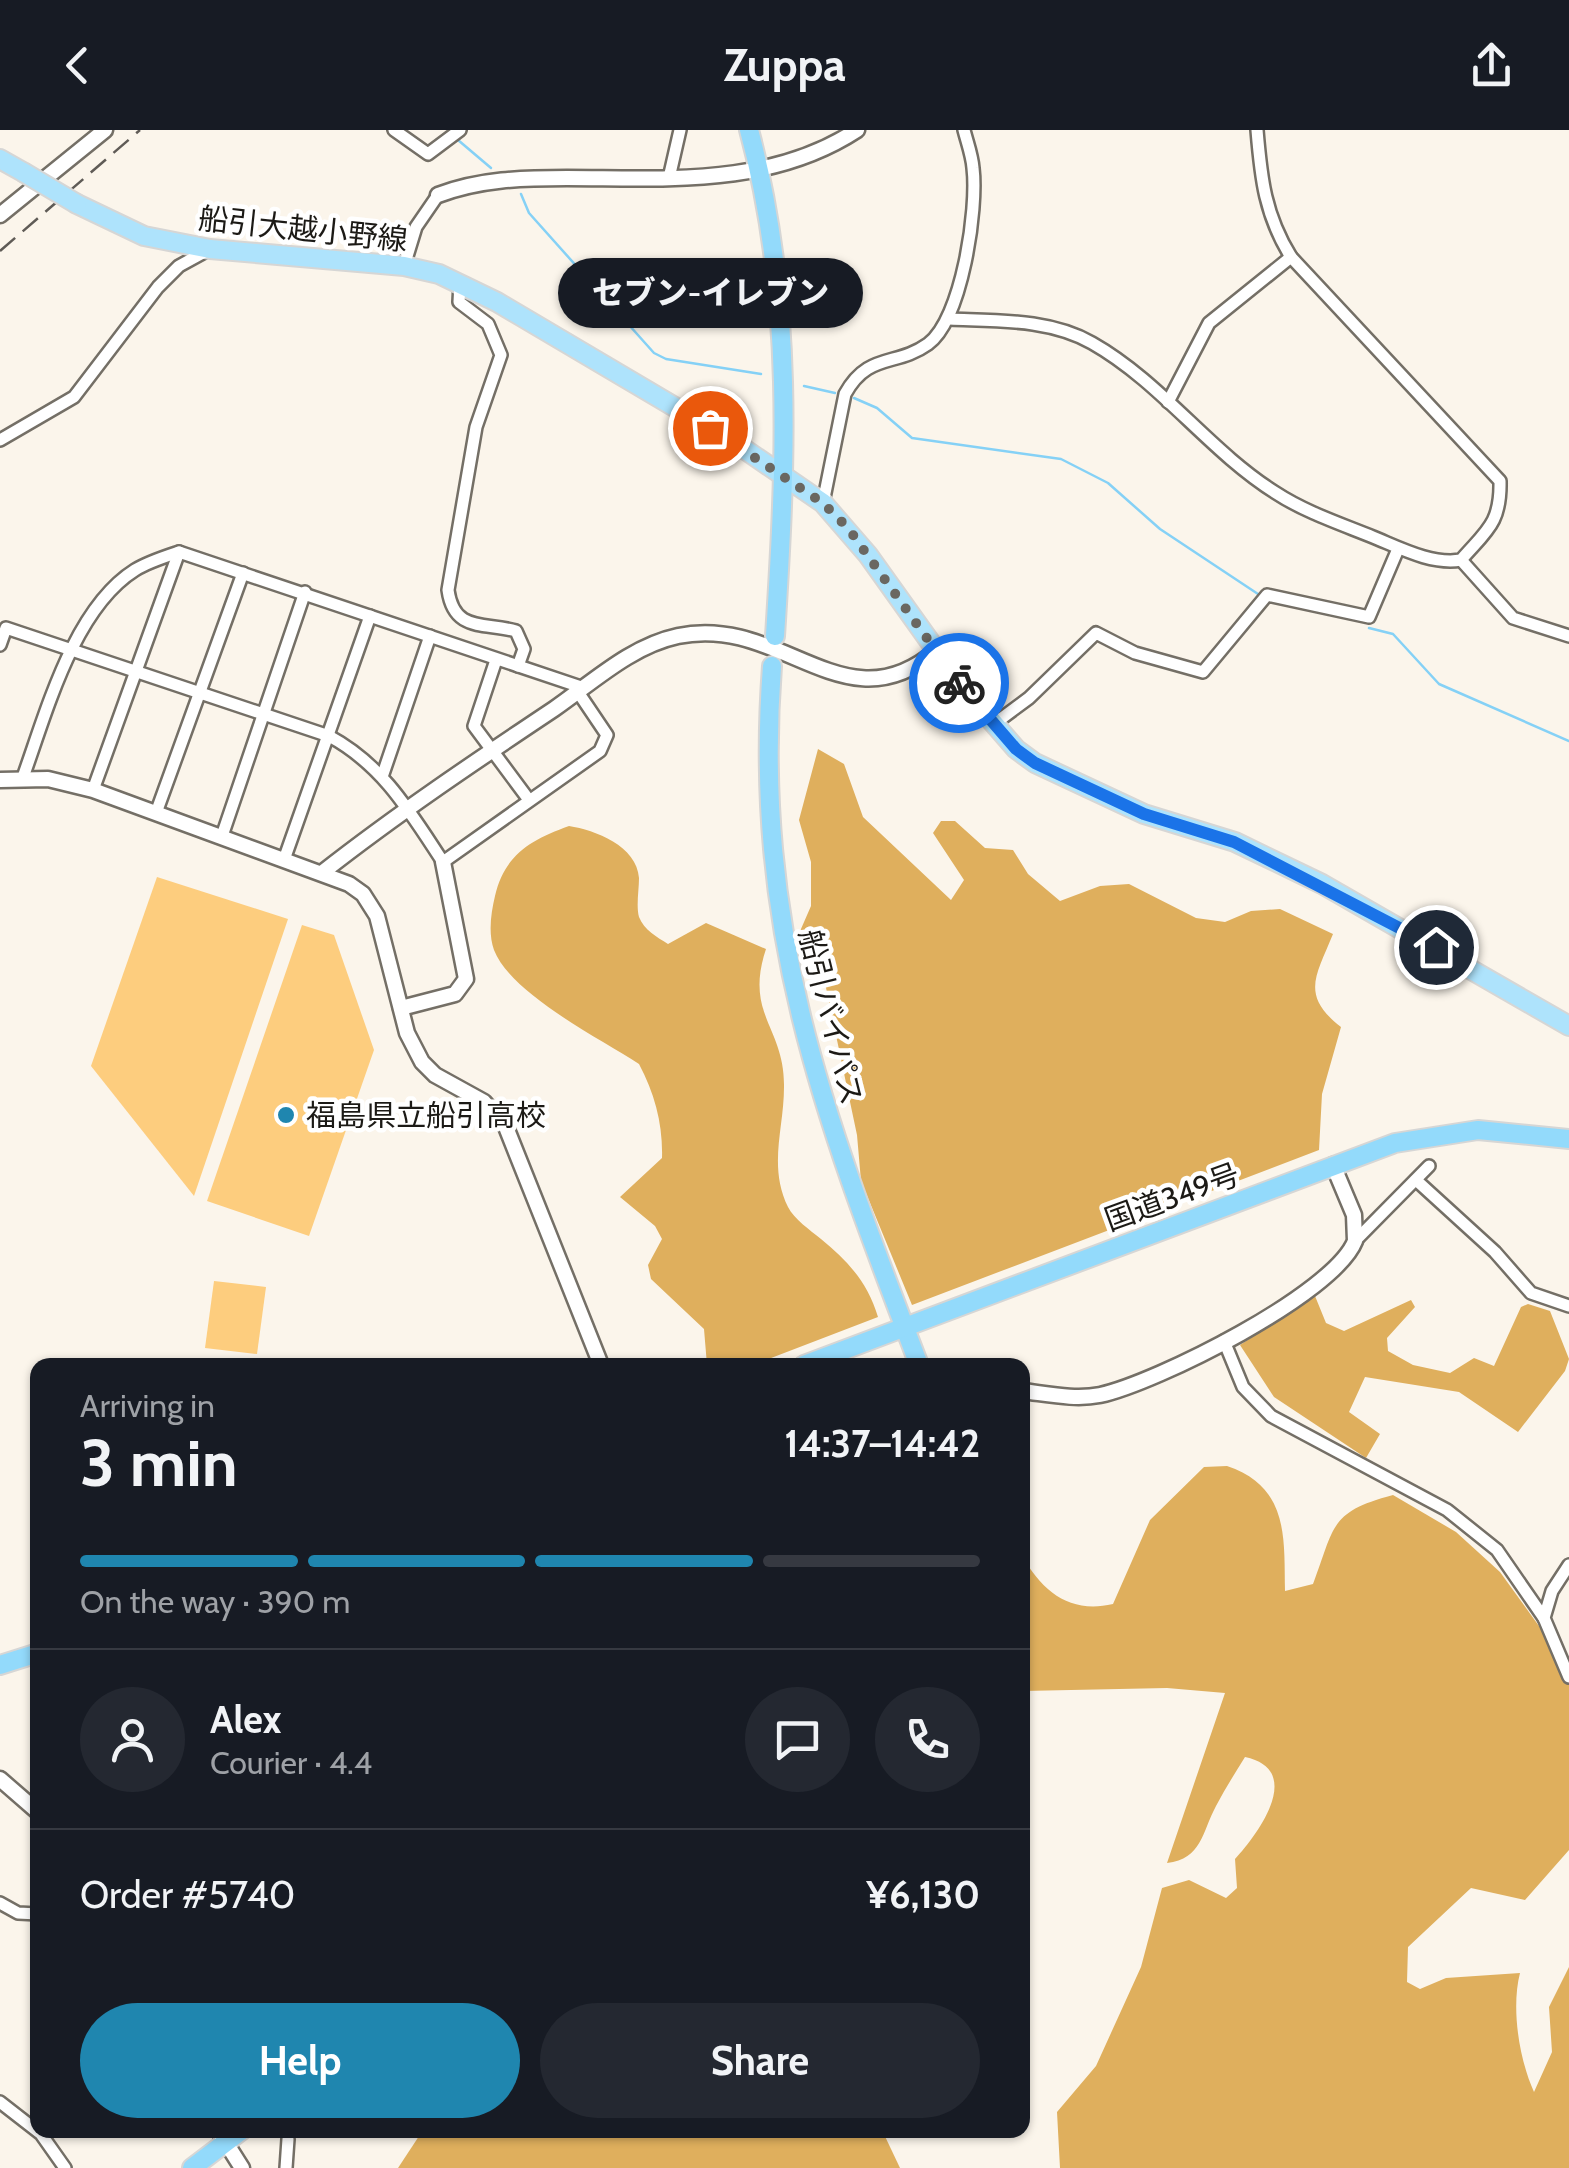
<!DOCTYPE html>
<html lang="en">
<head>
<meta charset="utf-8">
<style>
	:root { --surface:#171b24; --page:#242831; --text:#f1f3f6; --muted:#9ea1a6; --line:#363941; --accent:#1f86af }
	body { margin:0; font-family:Cabin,"Noto Sans JP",sans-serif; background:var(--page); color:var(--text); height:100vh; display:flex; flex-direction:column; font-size:38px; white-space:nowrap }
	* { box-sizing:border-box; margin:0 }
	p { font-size:32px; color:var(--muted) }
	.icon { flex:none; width:55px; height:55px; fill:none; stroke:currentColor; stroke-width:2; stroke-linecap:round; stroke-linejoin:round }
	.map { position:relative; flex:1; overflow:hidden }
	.details { position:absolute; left:30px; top:1228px; width:1000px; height:780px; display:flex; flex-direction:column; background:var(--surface); border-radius:20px; box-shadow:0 2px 8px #0004 }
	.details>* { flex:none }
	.pin { position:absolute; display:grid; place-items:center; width:85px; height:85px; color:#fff; margin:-42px; border:5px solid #fff; border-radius:50%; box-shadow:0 2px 10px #0007 }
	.courier { position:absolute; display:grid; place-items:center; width:100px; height:100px; margin:-50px; border:8px solid #1a73e8; border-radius:50%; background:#fff; color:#222; box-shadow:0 2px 12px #0007 }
	.bubble { position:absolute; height:70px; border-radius:35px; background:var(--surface); box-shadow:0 2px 8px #0004; font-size:32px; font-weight:800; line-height:70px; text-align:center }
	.overview em { font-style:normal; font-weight:800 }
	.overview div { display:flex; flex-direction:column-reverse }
	.overview { display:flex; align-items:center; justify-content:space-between; height:170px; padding:0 50px }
	h1 { font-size:65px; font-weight:800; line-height:75px }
	.bar { display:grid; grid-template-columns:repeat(4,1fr); gap:15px 10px; align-content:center; height:120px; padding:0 50px }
	.bar i { height:12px; border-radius:8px; background:var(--line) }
	.bar .on { background:var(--accent) }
	.bar p { grid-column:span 4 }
	.line { display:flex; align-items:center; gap:25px; padding:0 50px; border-top:2px solid var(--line) }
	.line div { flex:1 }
	.round { display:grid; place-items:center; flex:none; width:105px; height:105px; border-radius:52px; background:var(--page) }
	.button { display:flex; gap:20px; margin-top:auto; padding:20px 50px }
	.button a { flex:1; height:115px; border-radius:60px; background:var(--accent); color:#fff; font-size:40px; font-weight:800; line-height:115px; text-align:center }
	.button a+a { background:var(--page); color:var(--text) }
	header { display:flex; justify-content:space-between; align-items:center; height:130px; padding:0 50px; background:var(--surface); font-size:45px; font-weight:800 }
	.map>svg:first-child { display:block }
	.green { fill:#fdcd7e }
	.forest { fill:#dfaf5d }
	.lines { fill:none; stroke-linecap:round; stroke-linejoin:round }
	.stream { stroke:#85d1f6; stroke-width:2.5 }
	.minor-casing { stroke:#746f66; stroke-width:16 }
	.tertiary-casing { stroke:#746f66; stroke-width:19 }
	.primary-casing { stroke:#d6d6d5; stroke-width:22 }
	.trunk-casing { stroke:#d6d6d5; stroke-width:22 }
	.minor { stroke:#fff; stroke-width:11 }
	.tertiary { stroke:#fff; stroke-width:14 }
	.primary { stroke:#aee3fc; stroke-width:18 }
	.trunk { stroke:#93dafb; stroke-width:18 }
	.rail { stroke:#5f5b56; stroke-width:2.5; stroke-dasharray:20 10; stroke-linecap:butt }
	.primary-bridge-casing { stroke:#d6d6d5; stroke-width:22; stroke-linecap:butt }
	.primary-bridge { stroke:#aee3fc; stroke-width:18 }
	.done { stroke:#6a6761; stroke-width:10; stroke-dasharray:0 18 }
	.route { stroke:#1a73e8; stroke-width:12 }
	.poi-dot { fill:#1f86af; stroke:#fff; stroke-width:4 }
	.labels { text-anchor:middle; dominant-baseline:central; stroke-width:9; stroke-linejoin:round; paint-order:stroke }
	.street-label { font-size:30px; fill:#1c1a16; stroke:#fff }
	.poi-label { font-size:30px; fill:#1c1a16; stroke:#fff; text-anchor:start }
</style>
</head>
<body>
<header><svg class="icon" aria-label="back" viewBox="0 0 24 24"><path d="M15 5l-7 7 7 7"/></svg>Zuppa<svg class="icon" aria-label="share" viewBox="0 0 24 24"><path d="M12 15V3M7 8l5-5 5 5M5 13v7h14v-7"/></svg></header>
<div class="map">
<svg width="1569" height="2038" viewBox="0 0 1569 2038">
	<rect width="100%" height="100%" fill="#fbf5eb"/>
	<!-- green -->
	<g class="green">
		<polygon points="157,747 288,789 194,1066 91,936"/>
		<polygon points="302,795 334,805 374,920 309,1106 207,1071"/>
		<polygon points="214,1151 266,1157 257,1224 205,1218"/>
	</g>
	<!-- forest -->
	<g class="forest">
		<path d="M818,619L844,634L863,687L951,770L964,750L933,703L941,691H955L985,718L1013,720L1028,744L1060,771L1100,756L1129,754L1196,788L1225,792L1251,781L1280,779L1333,804C1316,846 1300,865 1341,897L1322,964L1319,1020L912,1175L861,1051L857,1005L825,853L794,815L811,776V732L799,690Z"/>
		<path d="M569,696C595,700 637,716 639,748C639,760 636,776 639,787C644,800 657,807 668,814L706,793L766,819C744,885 785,897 784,957C784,999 768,1036 788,1077C794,1089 810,1100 821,1109C848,1131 868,1153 878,1187L753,1235H707L704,1199L651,1149L648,1135L662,1109L655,1096L620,1067L662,1028C663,995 655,964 639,934C599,908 511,864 494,820C488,803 491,783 495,766C505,724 531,710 569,696Z"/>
		<polygon points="1315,1166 1326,1193 1344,1201 1411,1170 1415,1177 1387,1208 1388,1221 1413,1235 1450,1243 1474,1228 1494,1236 1521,1177 1528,1174 1550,1181 1569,1229 1565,1241 1518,1302 1459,1262 1365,1247 1349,1282 1380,1304 1366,1328 1274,1267 1240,1215"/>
		<path d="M1227,1336C1289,1357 1284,1407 1285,1461L1313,1454C1335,1396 1329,1382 1393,1365L1456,1402L1500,1442L1544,1503L1569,1553V1720L1525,1770L1471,1758L1408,1817L1407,1852L1420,1859L1446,1848L1520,1843C1511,1878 1519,1929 1534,1962L1552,1922L1549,1877L1569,1837V2038H1060L1057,1982L1096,1936L1141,1837L1162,1758L1189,1750L1226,1768L1237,1758L1235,1729C1257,1705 1306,1640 1245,1627C1235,1643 1225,1659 1216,1676C1202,1702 1202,1729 1167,1733L1225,1563L1167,1558L1023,1561L1022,1426C1043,1462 1070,1484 1113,1474L1150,1390L1204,1337Z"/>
		<polygon points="423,2000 882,2000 900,2038 398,2038"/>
	</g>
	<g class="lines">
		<!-- stream -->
		<g class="stream">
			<polyline points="458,10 491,38"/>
			<polyline points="521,64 529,83 654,223 666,229 761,244"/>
			<polyline points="804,256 835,263"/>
			<polyline points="854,268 877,278 912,308 1061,329 1108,353 1160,399 1261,466"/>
			<polyline points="1273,472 1319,482"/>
			<polyline points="1369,498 1393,504 1439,554 1569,611"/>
		</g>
		<defs>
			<g id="minor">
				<polyline points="394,0 428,24 460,0"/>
				<polyline points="669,48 680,0"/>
				<polyline points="404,136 416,97 438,65"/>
				<path d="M460,153L459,172L488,194L501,225L476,297L448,460C454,503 485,492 516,501L524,519L518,536"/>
				<path d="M950,189C998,191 1050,189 1092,213C1161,252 1209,321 1276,363C1305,382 1341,394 1373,407C1400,418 1432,435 1461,430C1486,401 1501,394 1500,351L1291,127C1265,85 1261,49 1257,0"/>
				<polyline points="1168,272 1209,193 1291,127"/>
				<polyline points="0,310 74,267 158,157 179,136 210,119"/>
				<path d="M823,373L845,264C868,222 896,237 928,214C962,189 978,79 973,38C972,25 967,12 964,0"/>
				<polyline points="1461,430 1513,488 1569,506"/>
				<path d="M0,515L6,498L329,606C383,635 410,682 443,732L600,621L607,605L578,562"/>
				<polyline points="496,530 474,596 529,670"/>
				<polyline points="994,594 1029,568 1096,503 1135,523 1203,542 1267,465 1369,487 1398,419"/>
				<polyline points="383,644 430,506"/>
				<path d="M22,650C46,584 73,479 135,440C148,432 164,427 179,422L584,558"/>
				<polyline points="93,660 179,422"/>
				<polyline points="156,683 243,443"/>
				<polyline points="222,706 305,462"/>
				<polyline points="285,727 370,486"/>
				<polyline points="1416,1050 1495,1122 1531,1163 1569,1176"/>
				<polyline points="1355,1111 1429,1036"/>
				<polyline points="1224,1211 1243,1257 1271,1286 1447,1380 1497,1420 1544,1488"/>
				<polyline points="1569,1435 1552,1461 1544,1488 1569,1547"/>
				<polyline points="0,1773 18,1783 38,1784"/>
				<polyline points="0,1972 41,2004 65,2038"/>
				<polyline points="286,2038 288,2009"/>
			</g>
			<g id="tertiary">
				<path d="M438,65C480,49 523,48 567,48C666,48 770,57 857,0"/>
				<polyline points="0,85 105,0"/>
				<polyline points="0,650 48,649 93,660 349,754 363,764 377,786 407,903 422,932 435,945 484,972 506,997 601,1235"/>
				<path d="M323,742C397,684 476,631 554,579C593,552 631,516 678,506C782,484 844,599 936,521"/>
				<polyline points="401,878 455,864 466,849 443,732"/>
				<path d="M1022,1261C1048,1264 1075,1270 1100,1265C1156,1253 1334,1164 1355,1111L1354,1085L1333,1035"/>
				<polyline points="0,1649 38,1682"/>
				<polyline points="218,2000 242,2038"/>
			</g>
			<g id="primary">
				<polyline points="0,29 23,42"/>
				<polyline points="77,74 144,106 210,119 404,136 439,144 497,172 734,312 823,373 868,425 963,558 1016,619 1035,633 1144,684 1235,712 1322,754 1569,896"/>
			</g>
			<g id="trunk">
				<path d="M749,0C794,167 786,336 775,506"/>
				<path d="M772,536C752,803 826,991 919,1235"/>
				<polyline points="804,1235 1395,1013 1478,1000 1569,1009"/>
				<polyline points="0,1535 38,1523"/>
				<polyline points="192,2038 242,2000"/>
			</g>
		</defs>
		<!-- minor casing -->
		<use href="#minor" class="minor-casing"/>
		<!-- tertiary casing -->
		<use href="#tertiary" class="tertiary-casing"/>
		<!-- primary casing -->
		<use href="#primary" class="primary-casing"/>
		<!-- trunk casing -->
		<use href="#trunk" class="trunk-casing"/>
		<!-- minor -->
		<use href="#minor" class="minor"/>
		<!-- tertiary -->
		<use href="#tertiary" class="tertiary"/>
		<!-- primary -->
		<use href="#primary" class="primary"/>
		<!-- trunk -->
		<use href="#trunk" class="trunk"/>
		<!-- rail -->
		<polyline class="rail" points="0,121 140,0"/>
		<defs>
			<polyline id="primary-bridge" points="23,42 77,74"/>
		</defs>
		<!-- primary-bridge casing -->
		<use href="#primary-bridge" class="primary-bridge-casing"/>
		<!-- primary-bridge -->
		<use href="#primary-bridge" class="primary-bridge"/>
	</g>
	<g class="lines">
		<!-- done -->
		<polyline class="done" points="710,298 823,373 848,398 959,553"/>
		<!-- route -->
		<polyline class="route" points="959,553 1016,619 1035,633 1144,684 1234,712 1436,817"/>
	</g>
	<!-- markers -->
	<circle class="poi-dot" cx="286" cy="985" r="10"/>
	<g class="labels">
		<!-- street labels -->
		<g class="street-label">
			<text transform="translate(303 99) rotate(6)">船引大越小野線</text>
			<text transform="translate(831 887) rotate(76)">船引バイパス</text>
			<text transform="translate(1172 1067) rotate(-20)">国道349号</text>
		</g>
		<!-- poi labels -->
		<g class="poi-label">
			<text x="306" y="985">福島県立船引高校</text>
		</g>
	</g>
</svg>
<div class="pin" style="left:710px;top:298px;background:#ea580c"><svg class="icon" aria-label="bag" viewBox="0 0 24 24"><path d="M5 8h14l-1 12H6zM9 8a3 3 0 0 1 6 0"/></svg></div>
<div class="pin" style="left:1436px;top:817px;background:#1f2937"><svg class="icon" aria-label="home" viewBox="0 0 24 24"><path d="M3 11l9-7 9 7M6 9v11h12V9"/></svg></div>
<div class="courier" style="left:959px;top:553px"><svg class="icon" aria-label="bike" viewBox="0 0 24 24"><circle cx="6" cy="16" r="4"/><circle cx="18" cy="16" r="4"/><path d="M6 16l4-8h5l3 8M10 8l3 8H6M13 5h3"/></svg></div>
<div class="bubble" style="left:558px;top:128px;width:305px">セブン-イレブン</div>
<section class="details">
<div class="overview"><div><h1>3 min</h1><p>Arriving in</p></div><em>14:37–14:42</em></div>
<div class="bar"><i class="on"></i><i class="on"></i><i class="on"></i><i></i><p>On the way · 390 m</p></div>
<div class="line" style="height:180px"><a class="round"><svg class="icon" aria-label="person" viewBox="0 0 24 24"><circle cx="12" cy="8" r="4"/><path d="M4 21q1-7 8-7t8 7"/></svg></a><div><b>Alex</b><p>Courier · 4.4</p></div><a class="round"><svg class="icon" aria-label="chat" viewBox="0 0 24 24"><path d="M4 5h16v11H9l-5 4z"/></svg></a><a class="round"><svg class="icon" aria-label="phone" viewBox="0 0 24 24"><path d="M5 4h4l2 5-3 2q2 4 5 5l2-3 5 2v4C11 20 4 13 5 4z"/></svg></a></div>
<div class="line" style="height:130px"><div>Order #5740</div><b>¥6,130</b></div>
<div class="button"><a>Help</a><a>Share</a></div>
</section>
</div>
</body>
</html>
